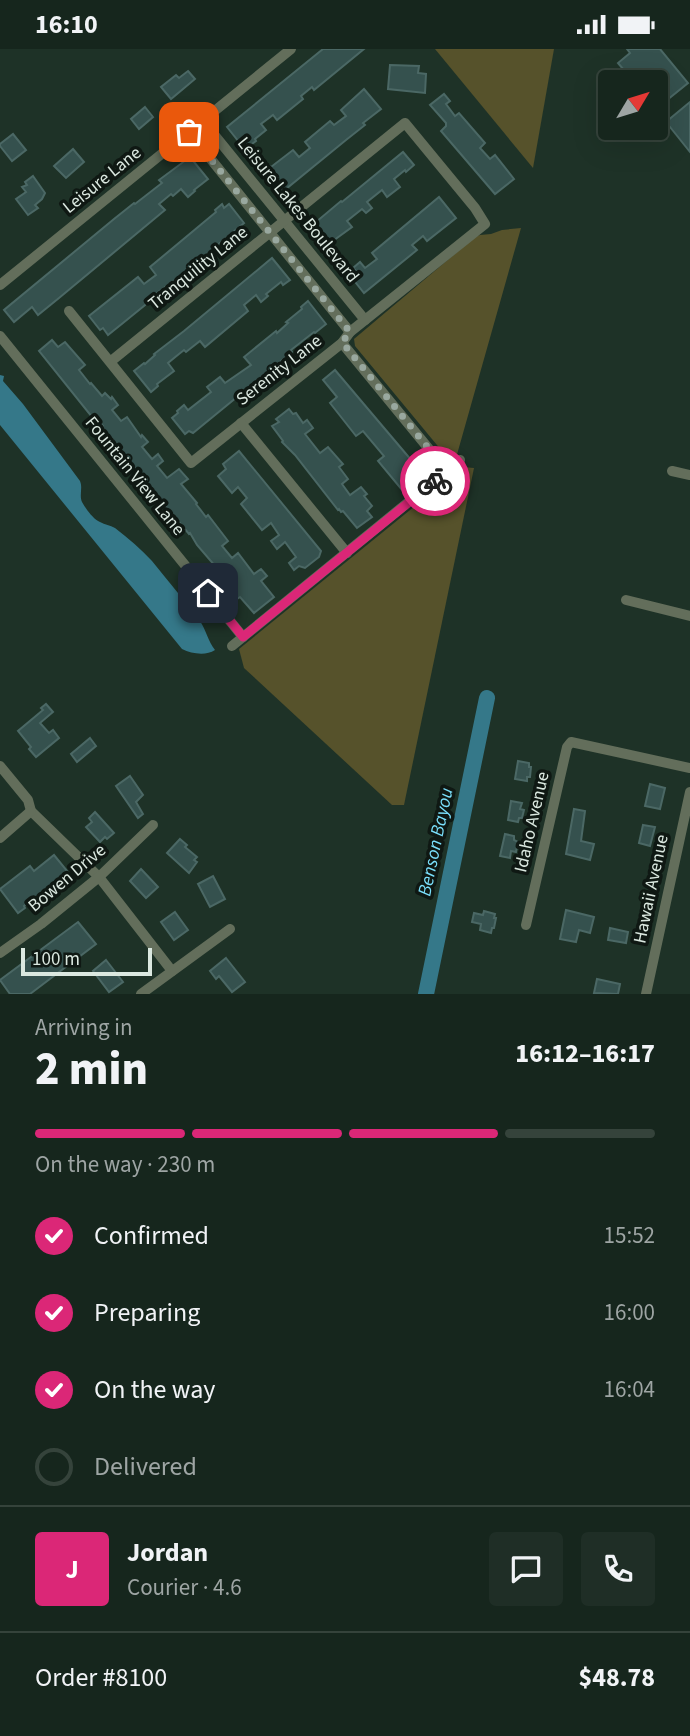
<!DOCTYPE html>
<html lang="en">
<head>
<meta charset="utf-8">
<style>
	:root { --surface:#16261d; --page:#1f2e26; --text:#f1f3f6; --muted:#9ea5a4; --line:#35433b; --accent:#db2777 }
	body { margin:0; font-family:"Source Sans 3",sans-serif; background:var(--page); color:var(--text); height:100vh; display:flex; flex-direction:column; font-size:26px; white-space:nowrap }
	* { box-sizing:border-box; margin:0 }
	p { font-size:23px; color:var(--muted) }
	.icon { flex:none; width:38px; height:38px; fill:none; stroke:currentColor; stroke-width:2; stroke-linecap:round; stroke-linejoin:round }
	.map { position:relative; height:945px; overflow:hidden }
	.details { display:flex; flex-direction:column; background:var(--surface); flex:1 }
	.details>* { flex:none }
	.needle { width:46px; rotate:52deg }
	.controls { position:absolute; left:598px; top:21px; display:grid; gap:14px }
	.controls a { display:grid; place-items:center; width:70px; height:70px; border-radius:7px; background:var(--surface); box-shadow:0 7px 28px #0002,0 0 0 2px var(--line); font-size:35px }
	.scale { position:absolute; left:21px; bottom:18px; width:131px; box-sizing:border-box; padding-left:7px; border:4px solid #dbe8e0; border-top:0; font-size:19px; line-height:24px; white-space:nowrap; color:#dbe8e0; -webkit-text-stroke:5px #0f1813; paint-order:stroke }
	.pin { position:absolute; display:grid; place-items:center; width:60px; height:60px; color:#fff; margin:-30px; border-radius:14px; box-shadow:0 4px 10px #0006 }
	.courier { position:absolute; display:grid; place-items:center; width:70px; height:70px; margin:-35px; border:5px solid #db2777; border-radius:50%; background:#fff; color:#222; box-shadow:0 2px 9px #0007 }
	.overview em { font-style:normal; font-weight:800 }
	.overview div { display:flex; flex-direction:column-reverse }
	.overview { display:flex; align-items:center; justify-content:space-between; height:119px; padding:0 35px }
	h1 { font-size:46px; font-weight:800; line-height:52px }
	.bar { display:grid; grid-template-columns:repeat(4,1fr); gap:10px 7px; align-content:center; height:84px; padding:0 35px }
	.bar i { height:9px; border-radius:5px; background:var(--line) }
	.bar .current { background:var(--accent) }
	.bar p { grid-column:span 4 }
	.line { display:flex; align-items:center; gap:18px; padding:0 35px; border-top:2px solid var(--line) }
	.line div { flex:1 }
	.round { display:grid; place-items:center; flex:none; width:74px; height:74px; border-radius:7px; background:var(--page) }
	ol { padding:0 35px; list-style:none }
	li { display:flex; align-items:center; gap:21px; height:77px }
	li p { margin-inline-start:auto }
	li .icon { padding:7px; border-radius:50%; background:var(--accent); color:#fff; stroke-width:4 }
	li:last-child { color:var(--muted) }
	li i { width:38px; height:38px; border:4px solid var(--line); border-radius:50% }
	.status { display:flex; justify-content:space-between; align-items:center; height:49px; padding:0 35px; background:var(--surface); direction:ltr }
	.status svg { height:19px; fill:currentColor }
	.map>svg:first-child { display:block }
	.green { fill:#56522b }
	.water { fill:#357889 }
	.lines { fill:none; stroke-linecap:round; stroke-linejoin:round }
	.river { stroke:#357889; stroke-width:16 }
	.building { fill:#35514e; stroke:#4b6865; stroke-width:2 }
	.minor { stroke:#636e5b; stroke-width:10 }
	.done { stroke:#99a89f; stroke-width:7; stroke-dasharray:0 12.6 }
	.route { stroke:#db2777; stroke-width:9 }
	.labels { text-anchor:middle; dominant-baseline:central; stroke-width:7; stroke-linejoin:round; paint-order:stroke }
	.street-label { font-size:18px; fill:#dbe8e0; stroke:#0f1813 }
	.water-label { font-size:19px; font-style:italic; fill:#7adffb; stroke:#0f1813 }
</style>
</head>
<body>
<div class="status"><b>16:10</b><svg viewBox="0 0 49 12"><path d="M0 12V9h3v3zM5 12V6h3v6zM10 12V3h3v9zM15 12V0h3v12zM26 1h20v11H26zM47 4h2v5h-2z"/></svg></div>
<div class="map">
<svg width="690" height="945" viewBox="0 0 690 945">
	<rect width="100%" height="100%" fill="#1e3227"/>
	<!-- green -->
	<g class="green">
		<polygon points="435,0 554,0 533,119"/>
		<polygon points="521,179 456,409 451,413 355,297 354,290 475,188 480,186 491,185 502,181"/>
		<polygon points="463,418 474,419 404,756 392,756 244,619 239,600"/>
	</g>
	<!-- water -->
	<path class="water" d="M0,326L4,327L3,332L23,355L80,432C83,439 79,446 82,453C86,460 93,470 100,473C105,476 110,476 115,479C128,489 141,500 152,512C168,532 185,552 200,572C206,581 208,592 215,601C206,607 192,605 182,600L0,376Z"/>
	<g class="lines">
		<!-- river -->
		<polyline class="river" points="426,945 487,649"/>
	</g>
	<!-- building -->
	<g class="building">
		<polygon points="323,0 364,0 314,41 312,38 301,47 303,50 277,71 273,66 261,75 266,81 255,90 256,92 249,97 247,94 243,98 227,78"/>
		<polygon points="627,0 660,0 688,34 656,60 656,33 634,33 618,14 630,4"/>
		<polygon points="390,16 419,17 418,24 426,25 425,44 388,40"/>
		<polygon points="188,22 195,30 171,50 161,38 176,26 179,29"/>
		<polygon points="364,40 381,60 363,74 365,76 346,91 281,144 262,122 269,116 271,118 293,101 299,108 310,99 305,93 330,72 334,76 346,67 341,61"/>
		<polygon points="444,45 450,52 446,55 455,67 459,64 485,94 480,99 490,110 495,106 514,130 495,145 441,82 446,77 446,74 430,56"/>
		<polygon points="690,53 690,103 666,73"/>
		<polygon points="145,58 153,68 139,80 131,70"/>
		<polygon points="13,85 26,101 12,112 0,97 0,95"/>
		<polygon points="73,100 84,113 66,129 54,117"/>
		<polygon points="403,103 414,116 406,123 405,121 394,130 400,138 387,148 382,141 367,153 372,159 366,164 362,160 347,172 352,178 326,197 310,178 341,152 342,153"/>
		<polygon points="190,108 208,130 194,141 195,142 188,148 181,140 173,147 171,145 159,155 165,161 59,249 38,266 32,258 14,273 4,261 114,170 134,154 135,155 162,134 159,131"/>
		<polygon points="33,127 45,144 42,150 35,156 38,159 28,166 16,150 26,143 22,138 27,136 25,133"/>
		<polygon points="439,148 456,169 427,192 423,187 412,196 417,201 364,244 352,229 358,224 353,219 360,213 365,219 377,210 372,204"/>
		<polygon points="222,155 224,159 229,155 244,174 179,228 154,246 155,248 123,274 108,286 103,279 100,281 89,267 138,228 144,235 156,226 150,218 216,163 215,161"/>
		<polygon points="272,209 290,231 283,236 281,233 266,245 268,247 261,253 256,246 244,256 248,262 205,298 200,292 186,303 184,301 179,305 168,314 174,322 157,335 158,337 151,343 134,322 144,314 145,315 155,306 154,305 184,282"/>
		<polygon points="308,252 326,275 315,284 314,283 291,301 292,303 193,384 189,382 185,385 172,369 178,364 177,362 184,356 188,361 211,343 207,338 220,328 225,334 251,316 244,308 276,282 277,284 288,274 286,273 302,260 301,258"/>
		<polygon points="52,291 58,298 65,293 85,316 79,321 90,335 91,334 102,347 105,344 111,350 112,348 118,356 112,361 121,372 127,368 141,388 142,386 148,393 142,398 152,410 158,405 163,412 157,417 167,429 179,420 188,430 181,435 197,454 196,455 206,468 208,466 228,492 222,497 232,509 238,504 254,525 261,520 267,527 261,532 274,548 254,564 240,548 237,550 231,542 233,541 227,533 228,532 197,496 190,484 189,485 159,449 157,451 148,439 150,438 147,433 102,378 103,377 94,366 92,368 39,302"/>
		<polygon points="335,321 423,425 403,442 378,412 384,407 363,382 356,387 330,354 337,348 323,331"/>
		<polygon points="289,360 293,365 296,364 303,374 307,371 313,379 305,385 320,404 328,398 343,415 339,418 348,430 342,435 350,446 361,438 367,445 364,447 372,457 367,462 372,468 357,479 343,462 341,463 339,460 338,461 295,406 282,393 283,392 272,377 279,373 276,370"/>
		<polygon points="239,402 321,502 319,508 305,519 299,517 294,521 289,514 296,508 285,493 277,500 271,492 279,486 271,474 262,481 241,455 247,449 238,438 232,444 218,427 226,420 223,415"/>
		<polygon points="46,655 53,663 40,674 49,684 53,681 59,689 36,708 29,700 31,698 18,682 43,661 41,659"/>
		<polygon points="90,689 96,697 77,713 71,705"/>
		<polygon points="518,712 529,714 529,718 531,718 530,728 527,728 527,732 515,730"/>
		<polygon points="130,727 143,746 136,753 143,765 138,769 116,737"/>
		<polygon points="650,735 665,739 660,760 645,757"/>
		<polygon points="511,752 522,754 520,760 524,761 522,769 519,769 518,773 508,771"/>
		<polygon points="574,760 585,762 581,792 594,795 590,811 566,805"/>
		<polygon points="95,763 114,784 107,790 105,788 100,793 86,778 92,773 89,769"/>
		<polygon points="643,776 655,778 650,797 639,794"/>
		<polygon points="505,785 514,787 514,791 518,793 516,803 511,802 510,809 500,807"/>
		<polygon points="180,790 187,796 185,798 197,808 194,811 197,813 189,824 167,804"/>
		<polygon points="54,806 68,823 36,850 34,849 24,857 25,859 18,864 0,840 30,817 34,822"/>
		<polygon points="141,820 158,838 146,849 130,832"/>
		<polygon points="213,827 225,850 210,858 198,835"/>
		<polygon points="566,861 594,868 590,884 579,881 576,893 560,890"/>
		<polygon points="484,862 495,865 494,869 496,869 494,879 492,879 491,884 480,881 481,875 472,873 474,864 483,866"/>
		<polygon points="175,863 188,881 174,891 161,873"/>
		<polygon points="78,873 96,895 30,945 10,945 0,931"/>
		<polygon points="610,879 628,883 626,894 608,891"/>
		<polygon points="226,909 245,933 232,943 219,927 216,930 210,922"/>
		<polygon points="106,911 123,933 109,943 93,922"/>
		<polygon points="597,930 620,935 618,945 594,944"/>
	</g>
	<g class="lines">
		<!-- minor -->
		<g class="minor">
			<polyline points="203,72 365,271"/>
			<polyline points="189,83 350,283"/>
			<polyline points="0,236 291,0"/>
			<polyline points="69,262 191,414 342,294 350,283 485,175 475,159 405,74 110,313"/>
			<polyline points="0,287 243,588"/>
			<polyline points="342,294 447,422"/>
			<polyline points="241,374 347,504"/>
			<polyline points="672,422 690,426"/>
			<polyline points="626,551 690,567"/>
			<polyline points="232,597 460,411"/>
			<polyline points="0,717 28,751 31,762 99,828 172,922"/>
			<polyline points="0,789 31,762"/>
			<polyline points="526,876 567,698 571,693 690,719"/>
			<polyline points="0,904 41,875 99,828 153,776"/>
			<polyline points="141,945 230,880"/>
			<polyline points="646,945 690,743"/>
		</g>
	</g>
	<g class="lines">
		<!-- done -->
		<polyline class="done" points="189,83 350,283 342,293 447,422 435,432"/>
		<!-- route -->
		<polyline class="route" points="208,544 243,588 435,432"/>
	</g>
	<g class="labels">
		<!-- street labels -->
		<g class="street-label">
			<text transform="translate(102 131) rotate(-39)">Leisure Lane</text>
			<text transform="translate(298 161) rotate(51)">Leisure Lakes Boulevard</text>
			<text transform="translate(198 219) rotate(-39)">Tranquility Lane</text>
			<text transform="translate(279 321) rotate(-38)">Serenity Lane</text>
			<text transform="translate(135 427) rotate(51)">Fountain View Lane</text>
			<text transform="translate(532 773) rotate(-77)">Idaho Avenue</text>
			<text transform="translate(67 829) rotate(-40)">Bowen Drive</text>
			<text transform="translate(651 840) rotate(-78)">Hawaii Avenue</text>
		</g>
		<!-- water labels -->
		<g class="water-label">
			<text transform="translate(436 793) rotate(-78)">Benson Bayou</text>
		</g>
	</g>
</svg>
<div class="controls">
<a><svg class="needle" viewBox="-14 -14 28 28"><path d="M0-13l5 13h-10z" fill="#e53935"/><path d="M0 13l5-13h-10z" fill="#9ea5a4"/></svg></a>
</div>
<div class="scale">100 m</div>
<div class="pin" style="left:189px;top:83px;background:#ea580c"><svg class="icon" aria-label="bag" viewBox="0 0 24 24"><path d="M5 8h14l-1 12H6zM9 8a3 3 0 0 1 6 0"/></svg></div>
<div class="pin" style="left:208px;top:544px;background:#1f2937"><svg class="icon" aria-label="home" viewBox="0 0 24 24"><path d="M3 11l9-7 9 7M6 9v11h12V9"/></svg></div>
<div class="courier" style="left:435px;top:432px"><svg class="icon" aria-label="bike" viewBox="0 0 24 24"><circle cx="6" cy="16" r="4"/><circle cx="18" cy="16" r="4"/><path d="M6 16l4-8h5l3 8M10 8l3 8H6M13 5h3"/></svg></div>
</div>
<section class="details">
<div class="overview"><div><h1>2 min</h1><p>Arriving in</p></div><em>16:12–16:17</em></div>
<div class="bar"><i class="current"></i><i class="current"></i><i class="current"></i><i></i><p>On the way · 230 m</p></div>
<ol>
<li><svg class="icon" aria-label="check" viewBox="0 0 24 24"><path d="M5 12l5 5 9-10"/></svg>Confirmed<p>15:52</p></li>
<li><svg class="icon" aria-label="check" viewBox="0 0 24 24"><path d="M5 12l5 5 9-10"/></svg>Preparing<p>16:00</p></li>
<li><svg class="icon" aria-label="check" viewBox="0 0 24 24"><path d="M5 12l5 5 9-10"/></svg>On the way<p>16:04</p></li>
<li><i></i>Delivered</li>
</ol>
<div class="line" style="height:126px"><b class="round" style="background:var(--accent);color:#fff">J</b><div><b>Jordan</b><p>Courier · 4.6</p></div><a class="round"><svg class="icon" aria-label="chat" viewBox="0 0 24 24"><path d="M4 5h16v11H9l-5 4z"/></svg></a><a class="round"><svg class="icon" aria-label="phone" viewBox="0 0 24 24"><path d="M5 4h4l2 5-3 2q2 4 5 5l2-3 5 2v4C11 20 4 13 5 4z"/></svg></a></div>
<div class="line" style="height:91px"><div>Order #8100</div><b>$48.78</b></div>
</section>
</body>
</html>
